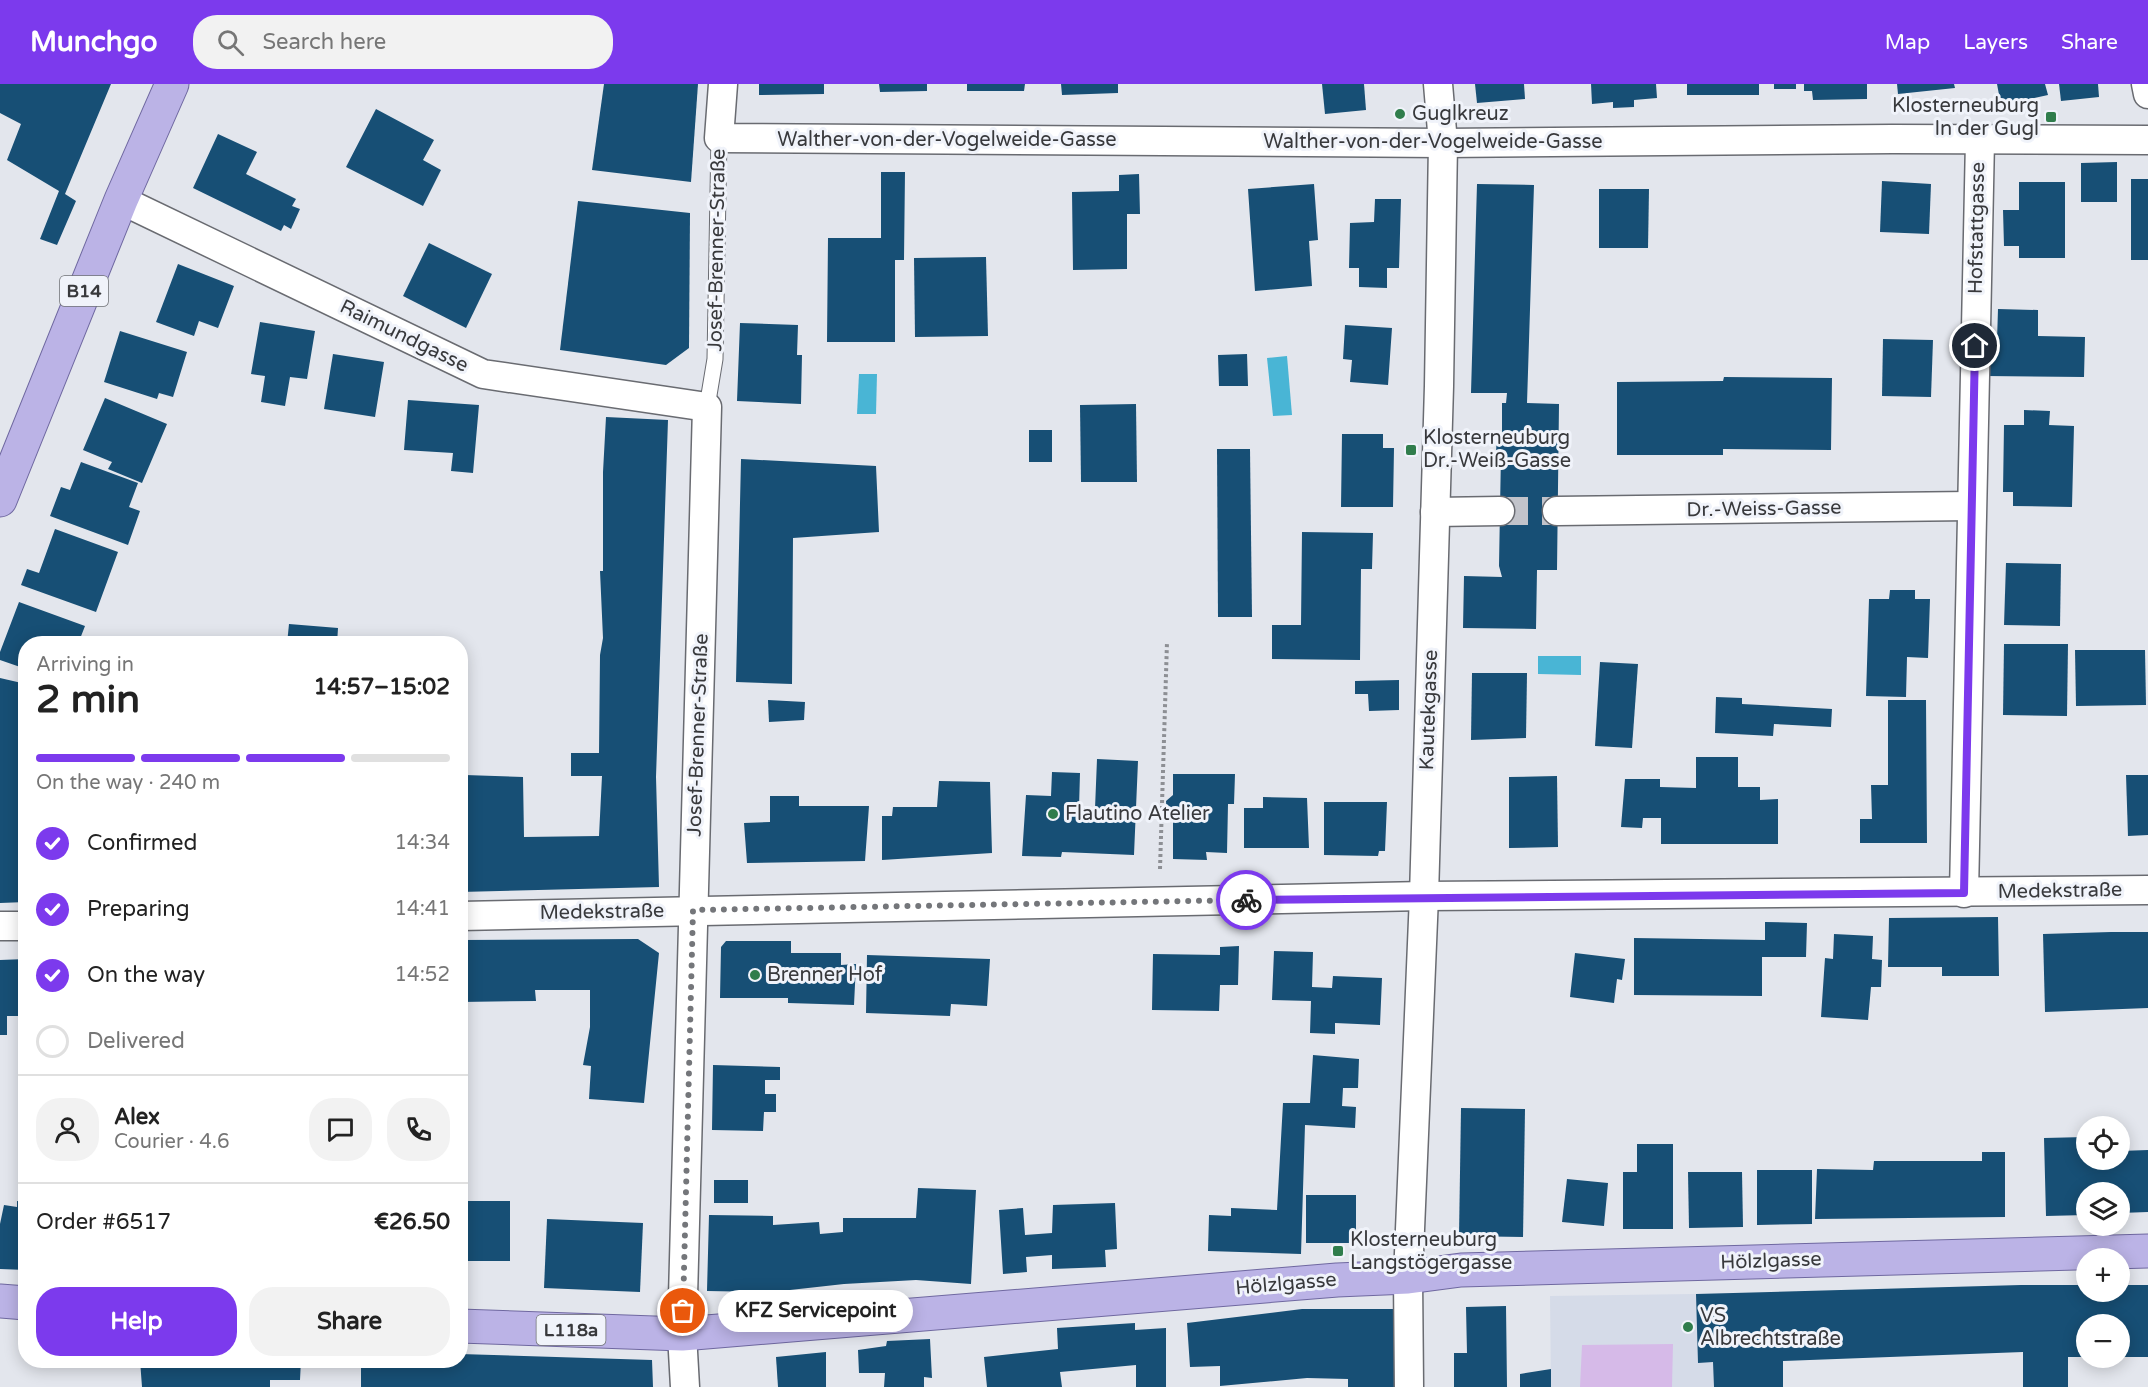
<!DOCTYPE html>
<html lang="en">
<head>
<meta charset="utf-8">
<style>
	:root { --surface:#fff; --page:#f2f2f2; --text:#222; --muted:#767676; --line:#e0e0e0; --accent:#7c3aed }
	body { margin:0; font-family:"Varela Round",sans-serif; background:var(--page); color:var(--text); height:100vh; display:flex; flex-direction:column; font-size:22px; white-space:nowrap }
	* { box-sizing:border-box; margin:0 }
	p { font-size:20px; color:var(--muted) }
	.icon { flex:none; width:33px; height:33px; fill:none; stroke:currentColor; stroke-width:2; stroke-linecap:round; stroke-linejoin:round }
	.map { position:relative; flex:1; overflow:hidden }
	.drawer { position:absolute; left:18px; top:552px; width:450px; height:732px; display:flex; flex-direction:column; background:var(--surface); border-radius:24px; box-shadow:0 3px 15px #0003 }
	.drawer>* { flex:none }
	.tools { position:absolute; left:2076px; top:1032px; display:grid; gap:12px }
	.tools a { display:grid; place-items:center; width:54px; height:54px; border-radius:50%; background:var(--surface); box-shadow:0 3px 15px #0003; font-size:30px }
	.pin { position:absolute; display:grid; place-items:center; width:51px; height:51px; color:#fff; margin:-26px; border:3px solid #fff; border-radius:50%; box-shadow:0 2px 6px #0007 }
	.courier { position:absolute; display:grid; place-items:center; width:60px; height:60px; margin:-30px; border:4px solid #7c3aed; border-radius:50%; background:#fff; color:#222; box-shadow:0 2px 8px #0007 }
	.bubble { position:absolute; height:42px; border-radius:21px; background:var(--surface); box-shadow:0 3px 15px #0003; font-size:20px; font-weight:700; line-height:42px; text-align:center }
	.headline em { font-style:normal; font-weight:700 }
	.headline div { display:flex; flex-direction:column-reverse }
	.headline { display:flex; align-items:center; justify-content:space-between; height:102px; padding:0 18px }
	h1 { font-size:39px; font-weight:700; line-height:45px }
	.bar { display:grid; grid-template-columns:repeat(4,1fr); gap:9px 6px; align-content:center; height:72px; padding:0 18px }
	.bar i { height:8px; border-radius:4px; background:var(--line) }
	.bar .active { background:var(--accent) }
	.bar p { grid-column:span 4 }
	.line { display:flex; align-items:center; gap:15px; padding:0 18px; border-top:2px solid var(--line) }
	.line div { flex:1 }
	.round { display:grid; place-items:center; flex:none; width:63px; height:63px; border-radius:24px; background:var(--page) }
	ol { padding:0 18px; list-style:none }
	li { display:flex; align-items:center; gap:18px; height:66px }
	li p { margin-inline-start:auto }
	li .icon { padding:6px; border-radius:50%; background:var(--accent); color:#fff; stroke-width:4 }
	li:last-child { color:var(--muted) }
	li i { width:33px; height:33px; border:3px solid var(--line); border-radius:50% }
	.primary-button { display:flex; gap:12px; margin-top:auto; padding:12px 18px }
	.primary-button a { flex:1; height:69px; border-radius:24px; background:var(--accent); color:#fff; font-size:24px; font-weight:700; line-height:69px; text-align:center }
	.primary-button a+a { background:var(--page); color:var(--text) }
	header { display:flex; align-items:center; gap:36px; box-sizing:border-box; height:84px; padding:0 30px; background:var(--accent); color:#fff }
	header strong { font-size:28px }
	nav { display:flex; gap:33px; margin-inline-start:auto; font-size:21px }
	.search { width:420px; height:54px; background:var(--page); display:flex; align-items:center; gap:15px; box-sizing:border-box; padding:0 21px; border-radius:24px; color:var(--muted); font-size:22px }
	.map>svg:first-child { display:block }
	.built { fill:#d5dbe8 }
	.green { fill:#d6bae8 }
	.water { fill:#49b5d5 }
	.building { fill:#174f75 }
	.lines { fill:none; stroke-linecap:round; stroke-linejoin:round }
	.minor-tunnel { stroke:#c1c3ca; stroke-width:28; stroke-dasharray:28 14; stroke-linecap:butt }
	.service-casing { stroke:#696b71; stroke-width:17 }
	.minor-casing { stroke:#696b71; stroke-width:31 }
	.primary-casing { stroke:#6f68a0; stroke-width:35 }
	.path { stroke:#8d8f94; stroke-width:4; stroke-dasharray:3 3; stroke-linecap:butt }
	.service { stroke:#fff; stroke-width:15 }
	.minor { stroke:#fff; stroke-width:28 }
	.primary { stroke:#bbb3e6; stroke-width:33 }
	.done { stroke:#74767a; stroke-width:6; stroke-dasharray:0 10.8 }
	.route { stroke:#7c3aed; stroke-width:8 }
	.poi-dot { fill:#307d4c; stroke:#f0f3fa; stroke-width:2 }
	.labels { text-anchor:middle; dominant-baseline:central; stroke-width:6; stroke-linejoin:round; paint-order:stroke }
	.shield { fill:#f0f3fa; stroke:#6f7175; stroke-width:1.5 }
	.shield-label { font-size:18px; font-weight:bold; fill:#38393c }
	.poi-label { font-size:20px; fill:#38393c; stroke:#f0f3fa; text-anchor:start }
	.street-label { font-size:20px; fill:#38393c; stroke:#f0f3fa }
</style>
</head>
<body>
<header>
<strong>Munchgo</strong>
<div class="search"><svg class="icon" aria-label="search" viewBox="0 0 24 24"><circle cx="10" cy="10" r="6"/><path d="M15 15l6 6"/></svg>Search here</div>
<nav><a>Map</a><a>Layers</a><a>Share</a></nav>
</header>
<div class="map">
<svg width="2148" height="1303" viewBox="0 0 2148 1303">
	<rect width="100%" height="100%" fill="#e3e6ed"/>
	<!-- built -->
	<polygon class="built" points="1824,1208 1826,1274 1783,1277 1783,1303 1551,1303 1550,1212"/>
	<!-- green -->
	<polygon class="green" points="1673,1260 1672,1303 1580,1303 1582,1261"/>
	<!-- water -->
	<g class="water">
		<polygon points="1287,272 1292,331 1273,332 1267,274"/>
		<polygon points="859,290 877,290 876,330 857,330"/>
		<polygon points="1538,572 1581,572 1581,591 1538,590"/>
	</g>
	<!-- building -->
	<g class="building">
		<polygon points="0,0 111,0 65,110 76,117 57,161 40,155 59,107 7,76 21,40 0,29"/>
		<polygon points="604,0 698,0 691,98 592,86"/>
		<polygon points="759,0 824,0 824,10 759,11"/>
		<polygon points="879,0 927,0 927,7 880,8"/>
		<polygon points="967,0 1025,0 1024,7 967,7"/>
		<polygon points="1061,0 1118,0 1118,9 1062,11"/>
		<polygon points="1322,0 1364,0 1366,26 1325,30"/>
		<polygon points="1475,0 1524,0 1525,15 1477,19"/>
		<polygon points="1591,0 1656,0 1657,14 1634,16 1634,23 1613,24 1613,18 1592,20"/>
		<rect x="1687" y="0" width="72" height="11"/>
		<rect x="1774" y="0" width="22" height="5"/>
		<polygon points="1804,0 1867,0 1867,15 1813,16 1812,7 1804,7"/>
		<polygon points="1897,0 1954,0 1955,4 1898,10"/>
		<polygon points="1997,0 2045,0 2048,11 2001,21"/>
		<polygon points="2059,0 2098,0 2099,13 2061,17"/>
		<polygon points="376,25 434,56 423,76 441,86 423,122 346,83"/>
		<polygon points="218,50 257,68 246,90 296,115 292,122 300,125 291,145 284,141 281,147 193,104"/>
		<polygon points="2117,78 2117,118 2081,118 2081,79"/>
		<polygon points="881,88 905,88 904,176 895,176 895,258 827,258 828,154 881,154"/>
		<polygon points="1139,90 1140,130 1127,130 1127,185 1073,186 1072,108 1119,107 1119,91"/>
		<rect x="2131" y="95" width="17" height="81"/>
		<polygon points="1882,97 1931,100 1929,150 1880,148"/>
		<polygon points="2019,98 2065,98 2065,174 2019,174 2019,162 2004,162 2003,126 2019,126"/>
		<polygon points="1314,100 1318,156 1309,157 1312,202 1255,207 1248,105"/>
		<polygon points="1477,100 1534,101 1527,319 1559,320 1557,486 1537,486 1536,545 1463,544 1464,492 1502,493 1499,482 1501,369 1496,369 1497,350 1502,350 1502,319 1506,319 1507,309 1471,309"/>
		<polygon points="1599,105 1649,105 1648,164 1599,164"/>
		<polygon points="1375,115 1401,115 1399,184 1387,184 1387,204 1359,203 1359,184 1349,184 1350,139 1374,138"/>
		<polygon points="578,117 690,129 689,264 666,281 560,266"/>
		<polygon points="429,159 492,190 466,244 403,212"/>
		<polygon points="986,173 988,252 915,253 914,174"/>
		<polygon points="178,180 234,202 218,244 199,237 194,252 156,238"/>
		<polygon points="1998,225 2038,226 2038,252 2085,253 2084,293 1986,292 1987,257 1997,257"/>
		<polygon points="260,238 315,247 307,295 290,293 285,322 261,318 265,292 251,290"/>
		<polygon points="740,239 798,241 797,271 802,271 801,320 737,317"/>
		<polygon points="1345,241 1392,244 1388,301 1350,298 1352,276 1343,275"/>
		<polygon points="120,247 187,268 173,313 159,309 157,315 104,298"/>
		<polygon points="1883,255 1933,256 1931,313 1882,312"/>
		<polygon points="333,270 384,278 375,333 324,325"/>
		<polygon points="1247,270 1248,302 1219,302 1218,271"/>
		<polygon points="1724,293 1832,294 1831,366 1723,365 1723,371 1617,371 1617,298 1723,297"/>
		<polygon points="105,314 167,340 142,399 108,385 112,378 83,366"/>
		<polygon points="408,316 479,321 473,389 451,387 453,369 404,366"/>
		<polygon points="1136,320 1137,398 1081,398 1080,321"/>
		<polygon points="2024,326 2050,327 2049,341 2074,342 2072,423 2013,422 2013,408 2003,408 2004,341 2024,341"/>
		<polygon points="606,333 668,336 656,693 659,803 460,808 460,754 465,754 465,691 523,693 524,753 599,752 602,692 571,692 571,669 599,669 600,571 603,554 600,487 603,487 603,388"/>
		<rect x="1029" y="346" width="23" height="32"/>
		<polygon points="1342,350 1383,350 1383,364 1394,364 1393,423 1341,423"/>
		<polygon points="1217,365 1250,365 1252,533 1218,533"/>
		<polygon points="741,375 876,382 879,448 793,454 792,600 736,598"/>
		<polygon points="81,378 138,399 129,423 140,427 128,461 50,432 61,403 70,406"/>
		<polygon points="55,445 118,468 96,528 21,501 27,485 39,489"/>
		<polygon points="1302,448 1373,449 1372,485 1361,485 1360,576 1272,575 1272,541 1301,541"/>
		<polygon points="2006,479 2061,480 2060,542 2004,541"/>
		<polygon points="1890,506 1915,506 1915,515 1930,515 1928,574 1907,573 1906,613 1866,612 1869,515 1889,515"/>
		<polygon points="19,518 85,542 78,560 26,560 26,585 0,576 0,568"/>
		<polygon points="289,540 338,544 337,560 287,560"/>
		<polygon points="2004,560 2068,560 2067,632 2003,631"/>
		<polygon points="2075,566 2145,566 2146,621 2076,622"/>
		<polygon points="1600,578 1638,580 1632,664 1595,662"/>
		<polygon points="1472,589 1527,589 1526,654 1471,656"/>
		<polygon points="0,594 26,600 26,818 0,819"/>
		<polygon points="1399,596 1399,626 1369,627 1368,610 1355,610 1355,597"/>
		<polygon points="1716,613 1742,614 1742,620 1832,625 1831,643 1774,640 1773,652 1715,649"/>
		<polygon points="768,616 805,618 804,636 769,638"/>
		<polygon points="1888,616 1926,616 1927,759 1860,759 1860,735 1872,735 1871,701 1888,701"/>
		<polygon points="1696,673 1738,673 1738,703 1760,703 1760,716 1778,715 1778,760 1661,760 1661,734 1643,734 1642,744 1621,743 1625,695 1660,695 1660,703 1696,704"/>
		<polygon points="1097,675 1138,677 1134,771 1062,768 1061,773 1022,772 1026,711 1051,712 1052,688 1080,689 1079,724 1095,725"/>
		<polygon points="1173,690 1235,690 1234,720 1228,720 1227,769 1206,768 1207,776 1173,775 1173,738 1167,734 1166,717 1173,711"/>
		<polygon points="2126,691 2148,691 2148,751 2128,752"/>
		<polygon points="1557,692 1558,763 1509,764 1509,693"/>
		<polygon points="939,697 990,698 992,769 882,776 882,732 892,732 893,723 937,723"/>
		<polygon points="770,712 799,712 799,722 869,722 865,777 747,779 744,739 770,738"/>
		<polygon points="1263,713 1307,714 1309,764 1244,764 1244,724 1263,724"/>
		<polygon points="1324,718 1387,718 1385,767 1379,767 1378,772 1324,771"/>
		<polygon points="1998,833 1999,892 1942,892 1942,883 1888,883 1889,834"/>
		<polygon points="1765,838 1807,839 1806,873 1762,873 1762,912 1634,911 1634,854 1765,856"/>
		<polygon points="2111,848 2148,848 2148,924 2045,928 2043,850"/>
		<polygon points="1834,850 1873,852 1872,875 1882,876 1881,903 1871,903 1868,936 1821,933 1825,874 1833,875"/>
		<polygon points="638,855 659,869 644,1019 589,1015 591,982 583,981 590,943 590,906 535,906 536,917 460,918 460,856"/>
		<polygon points="726,857 791,857 791,869 841,869 841,881 856,880 854,921 788,919 788,914 720,914 721,863"/>
		<polygon points="1239,862 1238,901 1220,901 1219,927 1152,926 1153,870 1220,871 1220,863"/>
		<polygon points="1274,867 1313,868 1312,903 1332,904 1333,892 1382,894 1380,941 1335,939 1335,950 1310,949 1311,917 1272,916"/>
		<polygon points="1575,869 1625,875 1622,896 1617,895 1614,919 1570,913"/>
		<polygon points="867,871 990,875 987,922 951,920 950,932 866,929"/>
		<polygon points="26,875 26,932 7,932 7,951 0,951 0,876"/>
		<polygon points="1313,971 1359,975 1358,1004 1343,1004 1342,1022 1356,1023 1355,1044 1305,1041 1301,1170 1208,1167 1209,1131 1231,1132 1231,1124 1277,1126 1283,1019 1310,1019"/>
		<polygon points="713,981 780,983 780,996 765,996 765,1010 776,1010 776,1028 764,1028 763,1047 712,1046"/>
		<polygon points="1461,1024 1525,1025 1523,1153 1459,1152"/>
		<polygon points="2086,1053 2086,1076 2120,1076 2120,1067 2148,1066 2148,1128 2120,1129 2120,1108 2086,1108 2086,1131 2046,1132 2044,1054"/>
		<polygon points="1637,1060 1673,1060 1673,1145 1623,1145 1623,1088 1637,1088"/>
		<polygon points="1982,1068 2005,1068 2005,1133 1815,1135 1817,1085 1873,1086 1874,1077 1982,1077"/>
		<polygon points="1757,1086 1812,1086 1812,1140 1757,1141"/>
		<polygon points="1688,1088 1742,1088 1743,1143 1689,1144"/>
		<polygon points="1567,1095 1608,1099 1604,1142 1562,1138"/>
		<rect x="714" y="1096" width="34" height="23"/>
		<polygon points="918,1104 976,1106 971,1200 916,1196 844,1200 772,1208 707,1207 709,1131 773,1132 773,1141 819,1138 820,1150 843,1148 843,1134 916,1134"/>
		<rect x="1306" y="1111" width="50" height="48"/>
		<polygon points="17,1117 26,1118 26,1186 0,1185 0,1140 4,1121 17,1123"/>
		<rect x="460" y="1117" width="50" height="60"/>
		<polygon points="1115,1119 1117,1165 1105,1166 1106,1183 1052,1185 1052,1171 1026,1173 1027,1188 1003,1190 999,1126 1023,1124 1025,1151 1052,1149 1053,1121"/>
		<polygon points="547,1135 643,1139 640,1208 544,1204"/>
		<polygon points="2021,1201 2086,1201 2086,1208 2120,1208 2120,1201 2148,1201 2148,1273 2120,1273 2120,1240 2086,1240 2086,1273 2068,1273 2068,1303 2023,1303 2023,1268 1783,1277 1783,1303 1714,1303 1713,1278 1698,1279 1696,1210"/>
		<polygon points="1506,1222 1507,1303 1454,1303 1454,1269 1467,1269 1466,1223"/>
		<polygon points="1302,1225 1395,1225 1394,1303 1348,1303 1348,1295 1307,1294 1220,1302 1220,1282 1190,1283 1187,1239"/>
		<polygon points="1135,1239 1135,1246 1166,1244 1166,1303 1136,1303 1136,1281 1060,1288 1062,1303 987,1303 984,1273 1058,1265 1057,1244"/>
		<polygon points="930,1255 932,1294 924,1293 924,1303 884,1303 885,1289 859,1289 858,1266 886,1262 887,1257"/>
		<polygon points="826,1268 826,1303 778,1303 776,1273"/>
		<polygon points="460,1270 652,1276 653,1303 361,1303 361,1276 460,1276"/>
		<polygon points="140,1276 301,1276 300,1296 270,1296 270,1303 142,1303"/>
		<polygon points="1551,1285 1551,1303 1520,1303 1520,1290"/>
	</g>
	<g class="lines">
		<!-- minor-tunnel -->
		<polyline class="minor-tunnel" points="1500,427 1557,427"/>
		<defs>
			<polyline id="service" points="707,323 715,275 719,54"/>
			<g id="minor">
				<polyline points="723,0 719,54 1443,59 1892,55 2148,56"/>
				<polyline points="2146,0 2148,10"/>
				<polyline points="121,116 483,290 707,323 682,1250 685,1303"/>
				<polyline points="1557,427 1971,422"/>
				<polyline points="1435,428 1500,427"/>
				<polyline points="1964,809 1980,56"/>
				<polyline points="460,832 1424,812 2148,806"/>
				<polyline points="0,842 26,842"/>
				<polyline points="1409,1303 1408,1193 1424,812 1439,302 1443,59 1438,0"/>
			</g>
			<g id="primary">
				<polyline points="0,416 121,116 172,0"/>
				<polyline points="0,1217 26,1219"/>
				<polyline points="460,1242 682,1250 1337,1196 1408,1193 1461,1186 2148,1167"/>
			</g>
		</defs>
		<!-- service casing -->
		<use href="#service" class="service-casing"/>
		<!-- minor casing -->
		<use href="#minor" class="minor-casing"/>
		<!-- primary casing -->
		<use href="#primary" class="primary-casing"/>
		<!-- path -->
		<polyline class="path" points="1160,785 1167,558"/>
		<!-- service -->
		<use href="#service" class="service"/>
		<!-- minor -->
		<use href="#minor" class="minor"/>
		<!-- primary -->
		<use href="#primary" class="primary"/>
	</g>
	<g class="lines">
		<!-- done -->
		<polyline class="done" points="683,1227 693,826 1246,816"/>
		<!-- route -->
		<polyline class="route" points="1246,816 1964,809 1975,262"/>
	</g>
	<!-- markers -->
	<g class="poi-dot">
		<circle cx="1400" cy="30" r="6"/>
		<rect x="2045" y="27" width="12" height="12" rx="3"/>
		<rect x="1405" y="360" width="12" height="12" rx="3"/>
		<circle cx="1053" cy="730" r="6"/>
		<circle cx="755" cy="891" r="6"/>
		<rect x="1332" y="1161" width="12" height="12" rx="3"/>
		<circle cx="1688" cy="1243" r="6"/>
	</g>
	<g class="labels">
		<!-- shield labels -->
		<g class="shield">
			<rect x="60" y="192" width="48" height="30" rx="4.5"/>
			<rect x="536.5" y="1231" width="69" height="30" rx="4.5"/>
		</g>
		<g class="shield-label">
			<text x="84" y="207">B14</text>
			<text x="571" y="1246">L118a</text>
		</g>
		<!-- poi labels -->
		<g class="poi-label">
			<text x="2039" y="22" text-anchor="end">Klosterneuburg<tspan x="2039" dy="23">In der Gugl</tspan></text>
			<text x="1412" y="30">Guglkreuz</text>
			<text x="1423" y="354">Klosterneuburg<tspan x="1423" dy="23">Dr.-Weiß-Gasse</tspan></text>
			<text x="1065" y="730">Flautino Atelier</text>
			<text x="767" y="891">Brenner Hof</text>
			<text x="1350" y="1156">Klosterneuburg<tspan x="1350" dy="23">Langstögergasse</tspan></text>
			<text x="1700" y="1232">VS<tspan x="1700" dy="23">Albrechtstraße</tspan></text>
		</g>
		<!-- street labels -->
		<g class="street-label">
			<text x="947" y="56">Walther-von-der-Vogelweide-Gasse</text>
			<text x="1433" y="58">Walther-von-der-Vogelweide-Gasse</text>
			<text transform="translate(1977 144) rotate(-89)">Hofstattgasse</text>
			<text transform="translate(717 166) rotate(-89)">Josef-Brenner-Straße</text>
			<text transform="translate(404 252) rotate(26)">Raimundgasse</text>
			<text transform="translate(1764 425) rotate(-1)">Dr.-Weiss-Gasse</text>
			<text transform="translate(1429 626) rotate(-88)">Kautekgasse</text>
			<text transform="translate(698 651) rotate(-88)">Josef-Brenner-Straße</text>
			<text transform="translate(2060 807) rotate(-1)">Medekstraße</text>
			<text transform="translate(602 828) rotate(-1)">Medekstraße</text>
			<text transform="translate(1771 1177) rotate(-2)">Hölzlgasse</text>
			<text transform="translate(1286 1200) rotate(-5)">Hölzlgasse</text>
		</g>
	</g>
</svg>
<div class="tools">
<a><svg class="icon" aria-label="locate" viewBox="0 0 24 24"><circle cx="12" cy="12" r="6"/><path d="M12 2v4M12 18v4M2 12h4M18 12h4"/></svg></a>
<a><svg class="icon" aria-label="layers" viewBox="0 0 24 24"><path d="M12 4l9 5-9 5-9-5zM3 14l9 5 9-5"/></svg></a>
<a>+</a>
<a>−</a>
</div>
<div class="pin" style="left:683px;top:1227px;background:#ea580c"><svg class="icon" aria-label="bag" viewBox="0 0 24 24"><path d="M5 8h14l-1 12H6zM9 8a3 3 0 0 1 6 0"/></svg></div>
<div class="pin" style="left:1975px;top:262px;background:#1f2937"><svg class="icon" aria-label="home" viewBox="0 0 24 24"><path d="M3 11l9-7 9 7M6 9v11h12V9"/></svg></div>
<div class="courier" style="left:1246px;top:816px"><svg class="icon" aria-label="bike" viewBox="0 0 24 24"><circle cx="6" cy="16" r="4"/><circle cx="18" cy="16" r="4"/><path d="M6 16l4-8h5l3 8M10 8l3 8H6M13 5h3"/></svg></div>
<div class="bubble" style="left:718px;top:1206px;width:195px">KFZ Servicepoint</div>
<section class="drawer">
<div class="headline"><div><h1>2 min</h1><p>Arriving in</p></div><em>14:57–15:02</em></div>
<div class="bar"><i class="active"></i><i class="active"></i><i class="active"></i><i></i><p>On the way · 240 m</p></div>
<ol>
<li><svg class="icon" aria-label="check" viewBox="0 0 24 24"><path d="M5 12l5 5 9-10"/></svg>Confirmed<p>14:34</p></li>
<li><svg class="icon" aria-label="check" viewBox="0 0 24 24"><path d="M5 12l5 5 9-10"/></svg>Preparing<p>14:41</p></li>
<li><svg class="icon" aria-label="check" viewBox="0 0 24 24"><path d="M5 12l5 5 9-10"/></svg>On the way<p>14:52</p></li>
<li><i></i>Delivered</li>
</ol>
<div class="line" style="height:108px"><a class="round"><svg class="icon" aria-label="person" viewBox="0 0 24 24"><circle cx="12" cy="8" r="4"/><path d="M4 21q1-7 8-7t8 7"/></svg></a><div><b>Alex</b><p>Courier · 4.6</p></div><a class="round"><svg class="icon" aria-label="chat" viewBox="0 0 24 24"><path d="M4 5h16v11H9l-5 4z"/></svg></a><a class="round"><svg class="icon" aria-label="phone" viewBox="0 0 24 24"><path d="M5 4h4l2 5-3 2q2 4 5 5l2-3 5 2v4C11 20 4 13 5 4z"/></svg></a></div>
<div class="line" style="height:78px"><div>Order #6517</div><b>€26.50</b></div>
<div class="primary-button"><a>Help</a><a>Share</a></div>
</section>
</div>
</body>
</html>
